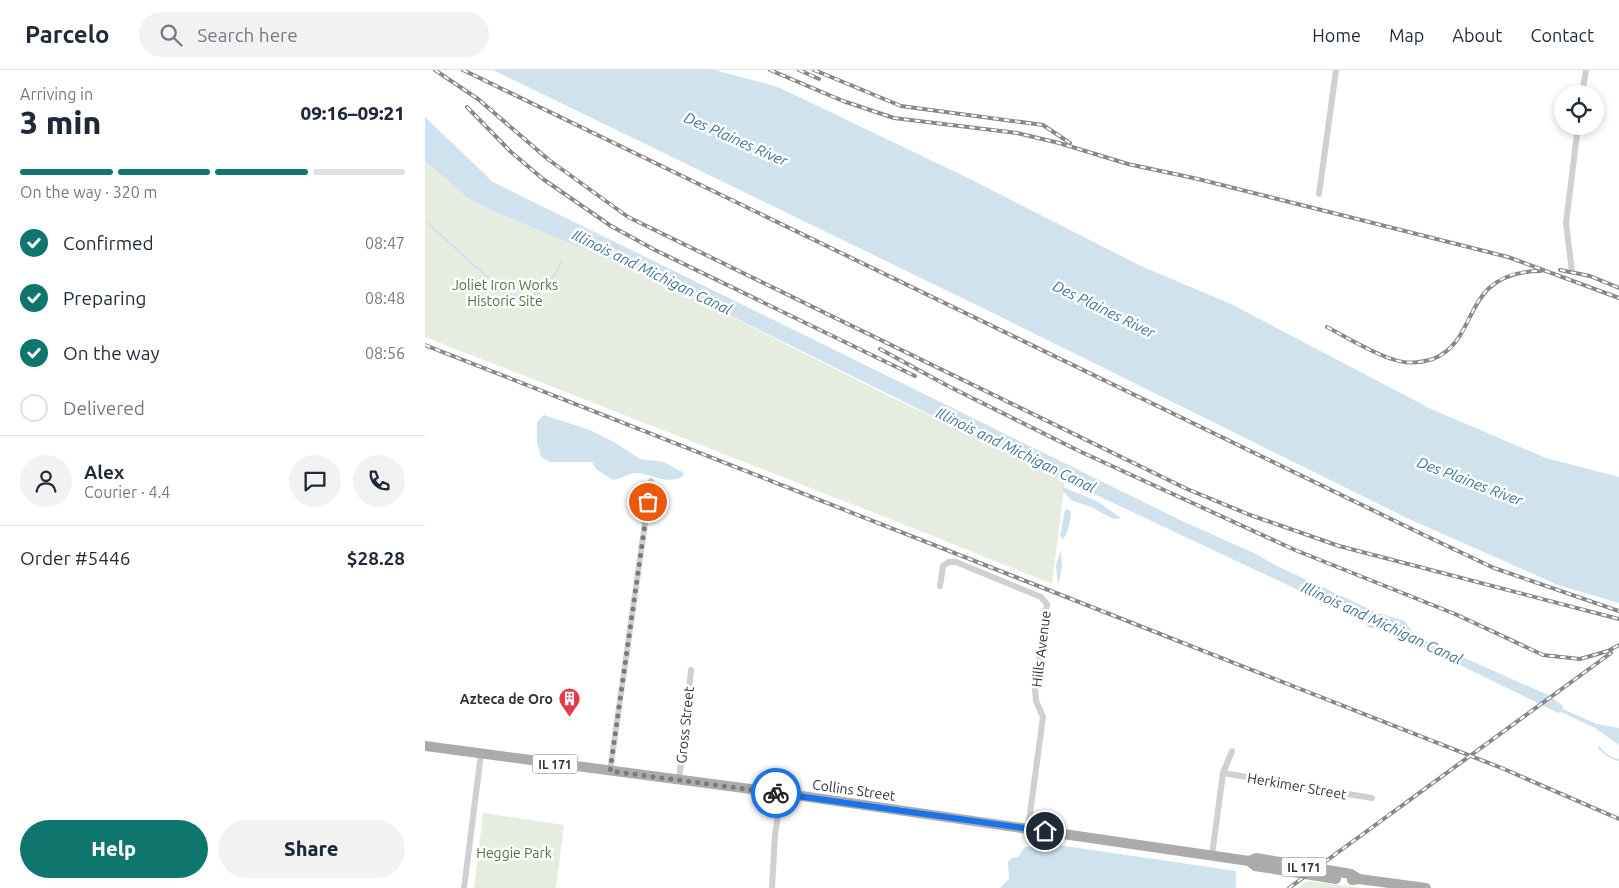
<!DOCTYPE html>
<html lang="en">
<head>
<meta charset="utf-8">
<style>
	:root { --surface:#fff; --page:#f2f2f3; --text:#1f2937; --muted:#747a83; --line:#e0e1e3; --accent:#0f766e }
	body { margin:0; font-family:Ubuntu,sans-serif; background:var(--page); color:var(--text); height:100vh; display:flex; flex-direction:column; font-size:19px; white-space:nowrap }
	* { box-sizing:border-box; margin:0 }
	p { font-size:16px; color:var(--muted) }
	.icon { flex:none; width:28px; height:28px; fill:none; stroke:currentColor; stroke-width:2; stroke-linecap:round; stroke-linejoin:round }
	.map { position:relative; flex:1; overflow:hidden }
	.panel { display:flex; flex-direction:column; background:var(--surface); width:425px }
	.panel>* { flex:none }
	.fabs { position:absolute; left:1129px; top:15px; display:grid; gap:10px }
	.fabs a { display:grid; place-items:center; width:50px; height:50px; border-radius:50%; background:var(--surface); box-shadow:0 2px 8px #0003; font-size:25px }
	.pin { position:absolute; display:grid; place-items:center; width:42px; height:42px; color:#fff; margin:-21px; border:2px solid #fff; border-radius:50%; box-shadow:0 1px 5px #0007 }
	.courier { position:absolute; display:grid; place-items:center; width:50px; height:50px; margin:-25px; border:4px solid #1a73e8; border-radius:50%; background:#fff; color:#222; box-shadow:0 1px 6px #0007 }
	.head em { font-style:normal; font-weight:800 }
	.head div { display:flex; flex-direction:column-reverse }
	.head { display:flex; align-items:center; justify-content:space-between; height:85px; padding:0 20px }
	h1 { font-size:32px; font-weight:800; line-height:38px }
	.bar { display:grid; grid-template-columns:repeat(4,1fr); gap:8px 5px; align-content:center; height:60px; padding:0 20px }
	.bar i { height:6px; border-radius:4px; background:var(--line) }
	.bar .current { background:var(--accent) }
	.bar p { grid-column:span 4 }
	.line { display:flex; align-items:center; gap:12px; padding:0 20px; border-top:1px solid var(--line) }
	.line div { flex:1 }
	.round { display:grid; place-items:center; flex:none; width:52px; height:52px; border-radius:26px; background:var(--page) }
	ol { padding:0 20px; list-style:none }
	li { display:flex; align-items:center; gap:15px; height:55px }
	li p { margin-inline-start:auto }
	li .icon { padding:5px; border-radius:50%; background:var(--accent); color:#fff; stroke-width:4 }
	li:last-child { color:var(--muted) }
	li i { width:28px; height:28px; border:2px solid var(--line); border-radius:50% }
	.button { display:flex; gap:10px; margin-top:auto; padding:10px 20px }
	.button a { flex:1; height:58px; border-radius:30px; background:var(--accent); color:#fff; font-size:20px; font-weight:800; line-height:58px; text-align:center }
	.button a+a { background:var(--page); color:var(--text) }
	header { display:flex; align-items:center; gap:30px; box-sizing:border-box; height:70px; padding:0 25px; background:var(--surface); border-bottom:1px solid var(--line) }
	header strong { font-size:24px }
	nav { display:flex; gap:28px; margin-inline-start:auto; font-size:18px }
	.search { width:350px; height:45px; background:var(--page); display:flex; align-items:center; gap:12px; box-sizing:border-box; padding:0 18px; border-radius:28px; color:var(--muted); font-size:19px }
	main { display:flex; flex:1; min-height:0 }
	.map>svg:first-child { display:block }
	.green { fill:#e6ecdf }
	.water { fill:#cfe2ee }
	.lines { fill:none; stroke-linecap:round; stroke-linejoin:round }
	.stream { stroke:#cfe2ee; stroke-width:2 }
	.street { stroke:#d0d0d0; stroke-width:6 }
	.primary { stroke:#ababab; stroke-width:10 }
	.rail-casing { stroke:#888; stroke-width:4 }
	.rail { stroke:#fff; stroke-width:2; stroke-dasharray:5.5; stroke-linecap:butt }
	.done { stroke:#7a7a7a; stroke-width:5; stroke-dasharray:0 9 }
	.route { stroke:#1a73e8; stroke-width:6 }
	.labels { text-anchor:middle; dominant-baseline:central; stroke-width:5; stroke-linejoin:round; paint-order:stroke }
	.shield { fill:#fff; stroke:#707070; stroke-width:1 }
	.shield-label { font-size:12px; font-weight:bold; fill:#333 }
	.park-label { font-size:14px; fill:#56703f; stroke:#fff }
	.street-label { font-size:14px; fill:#333; stroke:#fff }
	.poi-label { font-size:14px; font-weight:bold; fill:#333; stroke:#fff; text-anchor:end }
	.water-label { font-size:15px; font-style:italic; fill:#3f7597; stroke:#fff }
</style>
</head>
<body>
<header>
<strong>Parcelo</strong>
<div class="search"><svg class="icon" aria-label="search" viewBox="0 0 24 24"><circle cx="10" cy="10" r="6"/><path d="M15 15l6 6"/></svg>Search here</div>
<nav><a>Home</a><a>Map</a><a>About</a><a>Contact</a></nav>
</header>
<main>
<section class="panel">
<div class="head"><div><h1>3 min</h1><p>Arriving in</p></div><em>09:16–09:21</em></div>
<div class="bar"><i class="current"></i><i class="current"></i><i class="current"></i><i></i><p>On the way · 320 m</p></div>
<ol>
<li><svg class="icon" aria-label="check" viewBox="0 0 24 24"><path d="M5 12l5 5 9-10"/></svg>Confirmed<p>08:47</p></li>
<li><svg class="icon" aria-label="check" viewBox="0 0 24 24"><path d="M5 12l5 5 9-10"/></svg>Preparing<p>08:48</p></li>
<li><svg class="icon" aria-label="check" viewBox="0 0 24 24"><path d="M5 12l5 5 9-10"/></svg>On the way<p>08:56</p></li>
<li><i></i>Delivered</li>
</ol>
<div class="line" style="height:90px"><a class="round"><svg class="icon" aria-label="person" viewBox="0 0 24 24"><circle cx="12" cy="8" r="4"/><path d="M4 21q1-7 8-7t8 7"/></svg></a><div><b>Alex</b><p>Courier · 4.4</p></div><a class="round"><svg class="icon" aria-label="chat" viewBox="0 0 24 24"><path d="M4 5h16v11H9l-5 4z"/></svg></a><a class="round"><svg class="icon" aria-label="phone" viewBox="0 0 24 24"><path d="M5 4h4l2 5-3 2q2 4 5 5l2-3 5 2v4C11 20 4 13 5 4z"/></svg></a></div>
<div class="line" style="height:65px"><div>Order #5446</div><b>$28.28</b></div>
<div class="button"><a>Help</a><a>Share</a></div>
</section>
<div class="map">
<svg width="1194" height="818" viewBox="0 0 1194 818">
	<rect width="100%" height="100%" fill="#fff"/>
	<!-- green -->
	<g class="green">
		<polygon points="0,91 44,129 72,143 230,208 462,325 640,410 627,514 493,460 0,267"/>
		<polygon points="58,743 139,755 131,818 49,818"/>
		<polygon points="882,811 938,818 873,818"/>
	</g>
	<!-- water -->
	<g class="water">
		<polygon points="68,0 290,0 353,17 541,107 716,196 806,234 1004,338 1121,388 1194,407 1194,533 1133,515 984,449 574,246"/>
		<path d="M0,47L68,112L755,450L829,483L852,496L953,543L980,551L990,566L1123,625L1137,635L1138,639L1172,654L1194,658V675L1170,658L1136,642L1133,643L988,572C974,572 966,564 954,560C950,558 945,558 942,557L943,553L584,384L230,208L72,143L44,129L0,91Z"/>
		<path d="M119,345L165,360L189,372L215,389L239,392L259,403L258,406C241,416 226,403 211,403C204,403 196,409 188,410L171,399L167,392H125L116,387L112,373V352Z"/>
		<polygon points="638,417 672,431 696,448 688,449 666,437 646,430 637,420"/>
		<path d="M643,439L646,442C645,450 644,463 638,469L635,466L640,440Z"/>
		<polygon points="636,481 637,497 633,516 631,495"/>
		<polygon points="626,774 811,801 811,818 575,818 584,809 583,792 587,788 593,787 600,777"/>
	</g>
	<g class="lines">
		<!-- stream -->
		<g class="stream">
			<path d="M0,151L80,223C112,235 123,218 137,191"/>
			<path d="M1174,677C1179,685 1185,688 1194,690"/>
		</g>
		<!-- street -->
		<g class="street">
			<polyline points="1157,24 1161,0"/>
			<polyline points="894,124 911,0"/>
			<polyline points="1147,202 1141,153 1153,56"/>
			<polyline points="515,516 518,496 524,492 531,492 616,527 622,534 610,620 611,631 618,647 603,758"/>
			<polyline points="185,701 226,411"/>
			<polyline points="798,703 947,728"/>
			<polyline points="254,710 266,600"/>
			<polyline points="787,785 798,703 807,681"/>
			<polyline points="39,818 56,684"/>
			<polyline points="347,818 350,765 356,723"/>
		</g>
		<!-- primary -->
		<g class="primary">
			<polyline points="0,676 363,724 824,791 831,788 926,804 934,809"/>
			<polyline points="824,791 830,796 911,809"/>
			<polyline points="927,810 934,809 1001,818"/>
		</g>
		<defs>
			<g id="rail">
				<polyline points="10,0 53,29 124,90 203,147 762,419 825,445 914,476 1194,549"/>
				<polyline points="38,0 999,465 1069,498 1194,541"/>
				<polyline points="345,0 418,31 469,48 592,63 634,73 703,94 773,109 1083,187 1194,228"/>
				<polyline points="374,0 394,9"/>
				<polyline points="389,0 476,36 618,55 645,73"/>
				<polyline points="42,37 86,82 118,109 186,156 230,180 490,306"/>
				<polyline points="1135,200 1165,206 1194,218"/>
				<path d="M902,257C923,268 945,282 967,289C980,294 995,293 1008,289C1041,276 1041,241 1063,219C1078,205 1096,201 1116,201"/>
				<polyline points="0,275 1079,699 1194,749"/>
				<polyline points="455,279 523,316 654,381 870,480 1030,544 1118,585 1155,589 1183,581 1194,575"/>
				<polyline points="864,818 1186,583"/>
			</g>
		</defs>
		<!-- rail casing -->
		<use href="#rail" class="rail-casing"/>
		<!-- rail -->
		<use href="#rail" class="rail"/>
	</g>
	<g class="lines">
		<!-- done -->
		<polyline class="done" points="223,432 185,701 351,723"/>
		<!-- route -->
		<polyline class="route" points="351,723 620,761"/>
	</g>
	<!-- icons -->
	<defs>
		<symbol id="building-pin" viewBox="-11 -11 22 30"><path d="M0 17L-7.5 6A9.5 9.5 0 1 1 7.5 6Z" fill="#e63946" stroke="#fff"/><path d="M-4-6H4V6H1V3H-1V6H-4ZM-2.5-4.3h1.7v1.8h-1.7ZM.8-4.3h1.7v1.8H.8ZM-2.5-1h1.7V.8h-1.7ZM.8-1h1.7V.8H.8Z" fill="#fff"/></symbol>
	</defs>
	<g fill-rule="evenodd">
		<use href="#building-pin" x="132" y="616" width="25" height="34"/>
	</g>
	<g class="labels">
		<!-- shield labels -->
		<g class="shield">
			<rect x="107.5" y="684.5" width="45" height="19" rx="4"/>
			<rect x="856.5" y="787.5" width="45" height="19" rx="4"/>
		</g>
		<g class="shield-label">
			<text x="130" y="694">IL 171</text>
			<text x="879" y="797">IL 171</text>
		</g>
		<!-- park labels -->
		<g class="park-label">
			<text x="80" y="215">Joliet Iron Works<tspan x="80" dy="16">Historic Site</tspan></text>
			<text x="89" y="783">Heggie Park</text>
		</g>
		<!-- street labels -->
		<g class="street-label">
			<text transform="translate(616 579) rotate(-83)">Hills Avenue</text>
			<text transform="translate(260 655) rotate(-84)">Gross Street</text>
			<text transform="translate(872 716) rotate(10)">Herkimer Street</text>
			<text transform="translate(429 720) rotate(8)">Collins Street</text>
		</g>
		<!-- poi labels -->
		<g class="poi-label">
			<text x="128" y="629">Azteca de Oro</text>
		</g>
		<!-- water labels -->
		<g class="water-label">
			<text transform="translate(311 69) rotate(24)">Des Plaines River</text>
			<text transform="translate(227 202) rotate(26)">Illinois and Michigan Canal</text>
			<text transform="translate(679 239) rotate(26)">Des Plaines River</text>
			<text transform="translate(591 380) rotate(26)">Illinois and Michigan Canal</text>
			<text transform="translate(1045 411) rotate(21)">Des Plaines River</text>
			<text transform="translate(957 553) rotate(25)">Illinois and Michigan Canal</text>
		</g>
	</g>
</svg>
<div class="fabs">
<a><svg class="icon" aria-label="locate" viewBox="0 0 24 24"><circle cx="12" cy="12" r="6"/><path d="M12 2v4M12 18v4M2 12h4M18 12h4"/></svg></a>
</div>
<div class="pin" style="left:223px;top:432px;background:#ea580c"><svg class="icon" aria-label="bag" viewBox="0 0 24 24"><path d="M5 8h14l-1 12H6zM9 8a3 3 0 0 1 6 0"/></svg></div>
<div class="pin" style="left:620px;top:761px;background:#1f2937"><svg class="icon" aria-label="home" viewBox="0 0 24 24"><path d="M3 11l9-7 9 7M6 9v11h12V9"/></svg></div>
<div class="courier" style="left:351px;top:723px"><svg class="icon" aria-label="bike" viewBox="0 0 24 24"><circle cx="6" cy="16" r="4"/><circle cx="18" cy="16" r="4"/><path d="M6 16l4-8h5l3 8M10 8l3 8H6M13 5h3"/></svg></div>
</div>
</main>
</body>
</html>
